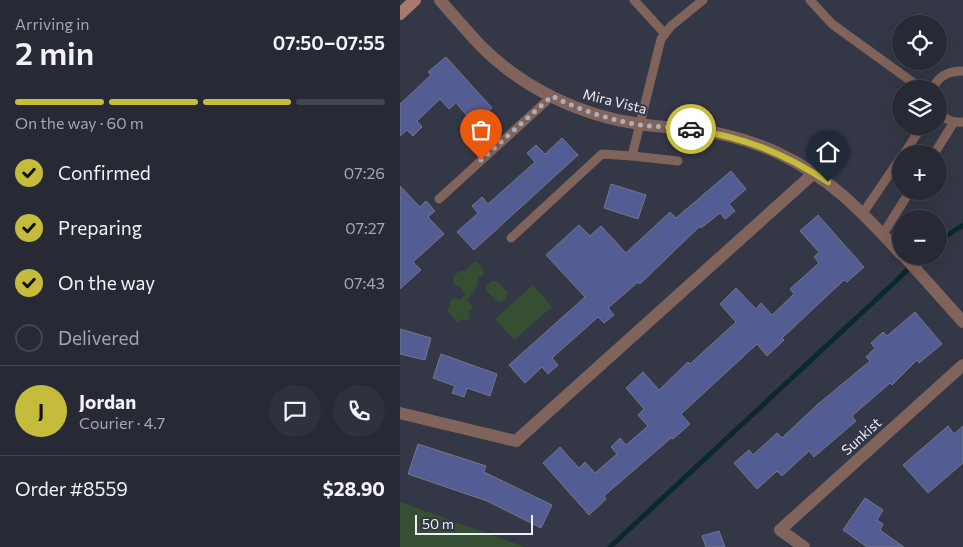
<!DOCTYPE html>
<html lang="en">
<head>
<meta charset="utf-8">
<style>
	:root { --surface:#272934; --page:#2f313c; --text:#f1f3f6; --muted:#a4a6ac; --line:#43454f; --accent:#c6bc3c }
	body { margin:0; font-family:Commissioner,sans-serif; background:var(--page); color:var(--text); height:100vh; display:flex; flex-direction:column; font-size:19px; white-space:nowrap }
	* { box-sizing:border-box; margin:0 }
	p { font-size:16px; color:var(--muted) }
	.icon { flex:none; width:28px; height:28px; fill:none; stroke:currentColor; stroke-width:2; stroke-linecap:round; stroke-linejoin:round }
	.map { position:relative; flex:1; overflow:hidden }
	.drawer { display:flex; flex-direction:column; background:var(--surface); width:400px }
	.drawer>* { flex:none }
	.controls { position:absolute; left:492px; top:15px; display:grid; gap:10px }
	.controls a { display:grid; place-items:center; width:55px; height:55px; border-radius:50%; background:var(--surface); box-shadow:0 5px 20px #0002,0 0 0 1px var(--line); font-size:25px }
	.scale { position:absolute; left:15px; bottom:12px; width:118px; box-sizing:border-box; padding-left:5px; border:2px solid #eceef8; border-top:0; font-size:14px; line-height:18px; white-space:nowrap; color:#eceef8; -webkit-text-stroke:4px #343745; paint-order:stroke }
	.pin { position:absolute; display:grid; place-items:center; width:42px; height:42px; color:#fff; margin:-51px -21px; border-radius:50% 50% 50% 0; rotate:-45deg; box-shadow:0 0 5px #0007 }
	.pin .icon { rotate:45deg }
	.courier { position:absolute; display:grid; place-items:center; width:50px; height:50px; margin:-25px; border:4px solid #c6bc3c; border-radius:50%; background:#fff; color:#222; box-shadow:0 1px 6px #0007 }
	.summary em { font-style:normal; font-weight:600 }
	.summary div { display:flex; flex-direction:column-reverse }
	.summary { display:flex; align-items:center; justify-content:space-between; height:85px; padding:0 15px }
	h1 { font-size:32px; font-weight:600; line-height:38px }
	.bar { display:grid; grid-template-columns:repeat(4,1fr); gap:8px 5px; align-content:center; height:60px; padding:0 15px }
	.bar i { height:6px; border-radius:4px; background:var(--line) }
	.bar .active { background:var(--accent) }
	.bar p { grid-column:span 4 }
	.line { display:flex; align-items:center; gap:12px; padding:0 15px; border-top:1px solid var(--line) }
	.line div { flex:1 }
	.round { display:grid; place-items:center; flex:none; width:52px; height:52px; border-radius:26px; background:var(--page) }
	ol { padding:0 15px; list-style:none }
	li { display:flex; align-items:center; gap:15px; height:55px }
	li p { margin-inline-start:auto }
	li .icon { padding:5px; border-radius:50%; background:var(--accent); color:#111; stroke-width:4 }
	li:last-child { color:var(--muted) }
	li i { width:28px; height:28px; border:2px solid var(--line); border-radius:50% }
	main { display:flex; flex:1; min-height:0 }
	.map>svg:first-child { display:block }
	.green { fill:#364f32 }
	.lines { fill:none; stroke-linecap:round; stroke-linejoin:round }
	.stream { stroke:#0a292b; stroke-width:5 }
	.building { fill:#545c94; stroke:#737787 }
	.lane { stroke:#80635b; stroke-width:9 }
	.street { stroke:#80635b; stroke-width:12 }
	.secondary { stroke:#a87a6e; stroke-width:12 }
	.done { stroke:#acaeb9; stroke-width:5; stroke-dasharray:0 9 }
	.route { stroke:#c6bc3c; stroke-width:6 }
	.labels { text-anchor:middle; dominant-baseline:central; stroke-width:4; stroke-linejoin:round; paint-order:stroke }
	.street-label { font-size:14px; fill:#eceef8; stroke:#343745 }
</style>
</head>
<body>
<main>
<section class="drawer">
<div class="summary"><div><h1>2 min</h1><p>Arriving in</p></div><em>07:50–07:55</em></div>
<div class="bar"><i class="active"></i><i class="active"></i><i class="active"></i><i></i><p>On the way · 60 m</p></div>
<ol>
<li><svg class="icon" aria-label="check" viewBox="0 0 24 24"><path d="M5 12l5 5 9-10"/></svg>Confirmed<p>07:26</p></li>
<li><svg class="icon" aria-label="check" viewBox="0 0 24 24"><path d="M5 12l5 5 9-10"/></svg>Preparing<p>07:27</p></li>
<li><svg class="icon" aria-label="check" viewBox="0 0 24 24"><path d="M5 12l5 5 9-10"/></svg>On the way<p>07:43</p></li>
<li><i></i>Delivered</li>
</ol>
<div class="line" style="height:90px"><b class="round" style="background:var(--accent);color:#111">J</b><div><b>Jordan</b><p>Courier · 4.7</p></div><a class="round"><svg class="icon" aria-label="chat" viewBox="0 0 24 24"><path d="M4 5h16v11H9l-5 4z"/></svg></a><a class="round"><svg class="icon" aria-label="phone" viewBox="0 0 24 24"><path d="M5 4h4l2 5-3 2q2 4 5 5l2-3 5 2v4C11 20 4 13 5 4z"/></svg></a></div>
<div class="line" style="height:65px"><div>Order #8559</div><b>$28.90</b></div>
</section>
<div class="map">
<svg width="563" height="547" viewBox="0 0 563 547">
	<rect width="100%" height="100%" fill="#343745"/>
	<!-- green -->
	<g class="green">
		<path d="M74,262C79,263 84,269 84,274L78,278C78,288 74,293 67,299L73,307L69,312L70,318L66,321L61,319L57,323L47,310L50,306V302L54,298L60,300L65,295L59,286L53,283V278L58,272L67,270Z"/>
		<polygon points="92,281 98,282 108,293 106,298 102,302 95,300 86,290 87,285"/>
		<polygon points="133,285 152,307 114,340 95,319"/>
		<polygon points="0,502 125,547 0,547"/>
	</g>
	<g class="lines">
		<!-- stream -->
		<g class="stream">
			<polyline points="539,241 563,225"/>
			<polyline points="210,547 495,282 521,256"/>
		</g>
	</g>
	<!-- building -->
	<g class="building">
		<polygon points="46,57 92,108 74,124 56,103 49,109 40,99 17,121 22,127 13,136 7,130 0,136 0,104 31,75 28,72"/>
		<polygon points="162,138 178,155 74,250 57,232 78,213 72,206 82,197 88,204 135,162 127,153 136,145 145,154"/>
		<polygon points="331,171 346,189 329,204 335,211 325,219 320,213 301,228 300,226 240,284 238,282 208,308 214,315 204,323 198,317 152,358 158,365 148,374 142,367 125,383 109,365 185,297 146,255 179,225 190,236 201,226 226,253 270,212 276,218"/>
		<polygon points="211,184 246,195 238,219 204,208"/>
		<polygon points="0,186 20,207 26,201 35,211 28,217 44,234 13,262 21,270 0,289"/>
		<polygon points="418,215 464,267 447,282 444,280 382,338 384,340 367,356 357,344 281,414 290,424 273,439 271,438 204,496 206,499 189,515 143,463 160,447 179,468 185,462 195,473 217,454 211,447 220,438 226,445 248,426 238,415 244,409 226,388 243,372 259,390 288,362 290,364 336,322 320,304 336,288 356,309 361,303 372,315 394,294 390,289 419,263 414,257 419,252 400,231"/>
		<polygon points="515,312 542,344 519,363 517,360 492,385 490,383 452,416 456,421 414,457 409,451 382,476 377,471 357,489 334,463 349,450 353,455 377,433 382,438 417,405 470,361 466,357 475,348 471,343 483,332 487,336"/>
		<polygon points="0,329 31,338 25,360 0,354"/>
		<polygon points="41,354 97,374 90,396 67,388 64,397 52,393 55,386 33,378"/>
		<polygon points="548,426 554,434 563,426 563,463 528,493 503,465"/>
		<polygon points="18,444 86,466 84,472 152,505 141,528 87,501 8,474"/>
		<polygon points="465,498 483,510 477,520 483,524 480,530 504,547 467,547 443,530"/>
		<polygon points="319,531 325,547 306,547 302,536"/>
	</g>
	<g class="lines">
		<!-- lane -->
		<g class="lane">
			<polyline points="234,0 265,34"/>
			<polyline points="410,0 432,24 522,89"/>
			<path d="M533,89C538,75 550,71 563,71"/>
			<path d="M539,113C547,120 552,123 563,122"/>
			<polyline points="504,154 522,126"/>
			<polyline points="534,154 554,122"/>
			<polyline points="232,156 278,161"/>
			<polyline points="39,199 152,96"/>
			<polyline points="463,213 501,157"/>
			<polyline points="483,234 510,191"/>
			<polyline points="111,238 202,154 232,156 261,39 271,26 303,0"/>
		</g>
		<!-- street -->
		<g class="street">
			<path d="M40,0C53,15 66,30 80,45C122,88 181,116 240,124C256,127 273,127 289,129C319,132 349,140 376,152C430,177 462,212 501,254"/>
			<polyline points="504,256 563,322"/>
			<polyline points="0,413 116,441 414,173"/>
			<polyline points="404,547 380,530 563,365"/>
		</g>
		<!-- secondary -->
		<polyline class="secondary" points="0,14 15,0"/>
	</g>
	<g class="lines">
		<!-- done -->
		<path class="done" d="M81,160L152,96C179,110 210,120 240,125C257,127 274,127 291,129"/>
		<!-- route -->
		<path class="route" d="M291,129C345,138 382,152 428,182"/>
	</g>
	<g class="labels">
		<!-- street labels -->
		<g class="street-label">
			<text transform="translate(215 101) rotate(14)">Mira Vista</text>
			<text transform="translate(461 436) rotate(-42)">Sunkist</text>
		</g>
	</g>
</svg>
<div class="controls">
<a><svg class="icon" aria-label="locate" viewBox="0 0 24 24"><circle cx="12" cy="12" r="6"/><path d="M12 2v4M12 18v4M2 12h4M18 12h4"/></svg></a>
<a><svg class="icon" aria-label="layers" viewBox="0 0 24 24"><path d="M12 4l9 5-9 5-9-5zM3 14l9 5 9-5"/></svg></a>
<a>+</a>
<a>−</a>
</div>
<div class="scale">50 m</div>
<div class="pin" style="left:81px;top:160px;background:#ea580c"><svg class="icon" aria-label="bag" viewBox="0 0 24 24"><path d="M5 8h14l-1 12H6zM9 8a3 3 0 0 1 6 0"/></svg></div>
<div class="pin" style="left:428px;top:182px;background:#1f2937"><svg class="icon" aria-label="home" viewBox="0 0 24 24"><path d="M3 11l9-7 9 7M6 9v11h12V9"/></svg></div>
<div class="courier" style="left:291px;top:129px"><svg class="icon" aria-label="car" viewBox="0 0 24 24"><path d="M5 17H2v-5l4-1 3-4h7l3 4 3 1v5h-3M9 17h6M6 11h13"/><circle cx="7" cy="17" r="2"/><circle cx="17" cy="17" r="2"/></svg></div>
</div>
</main>
</body>
</html>
